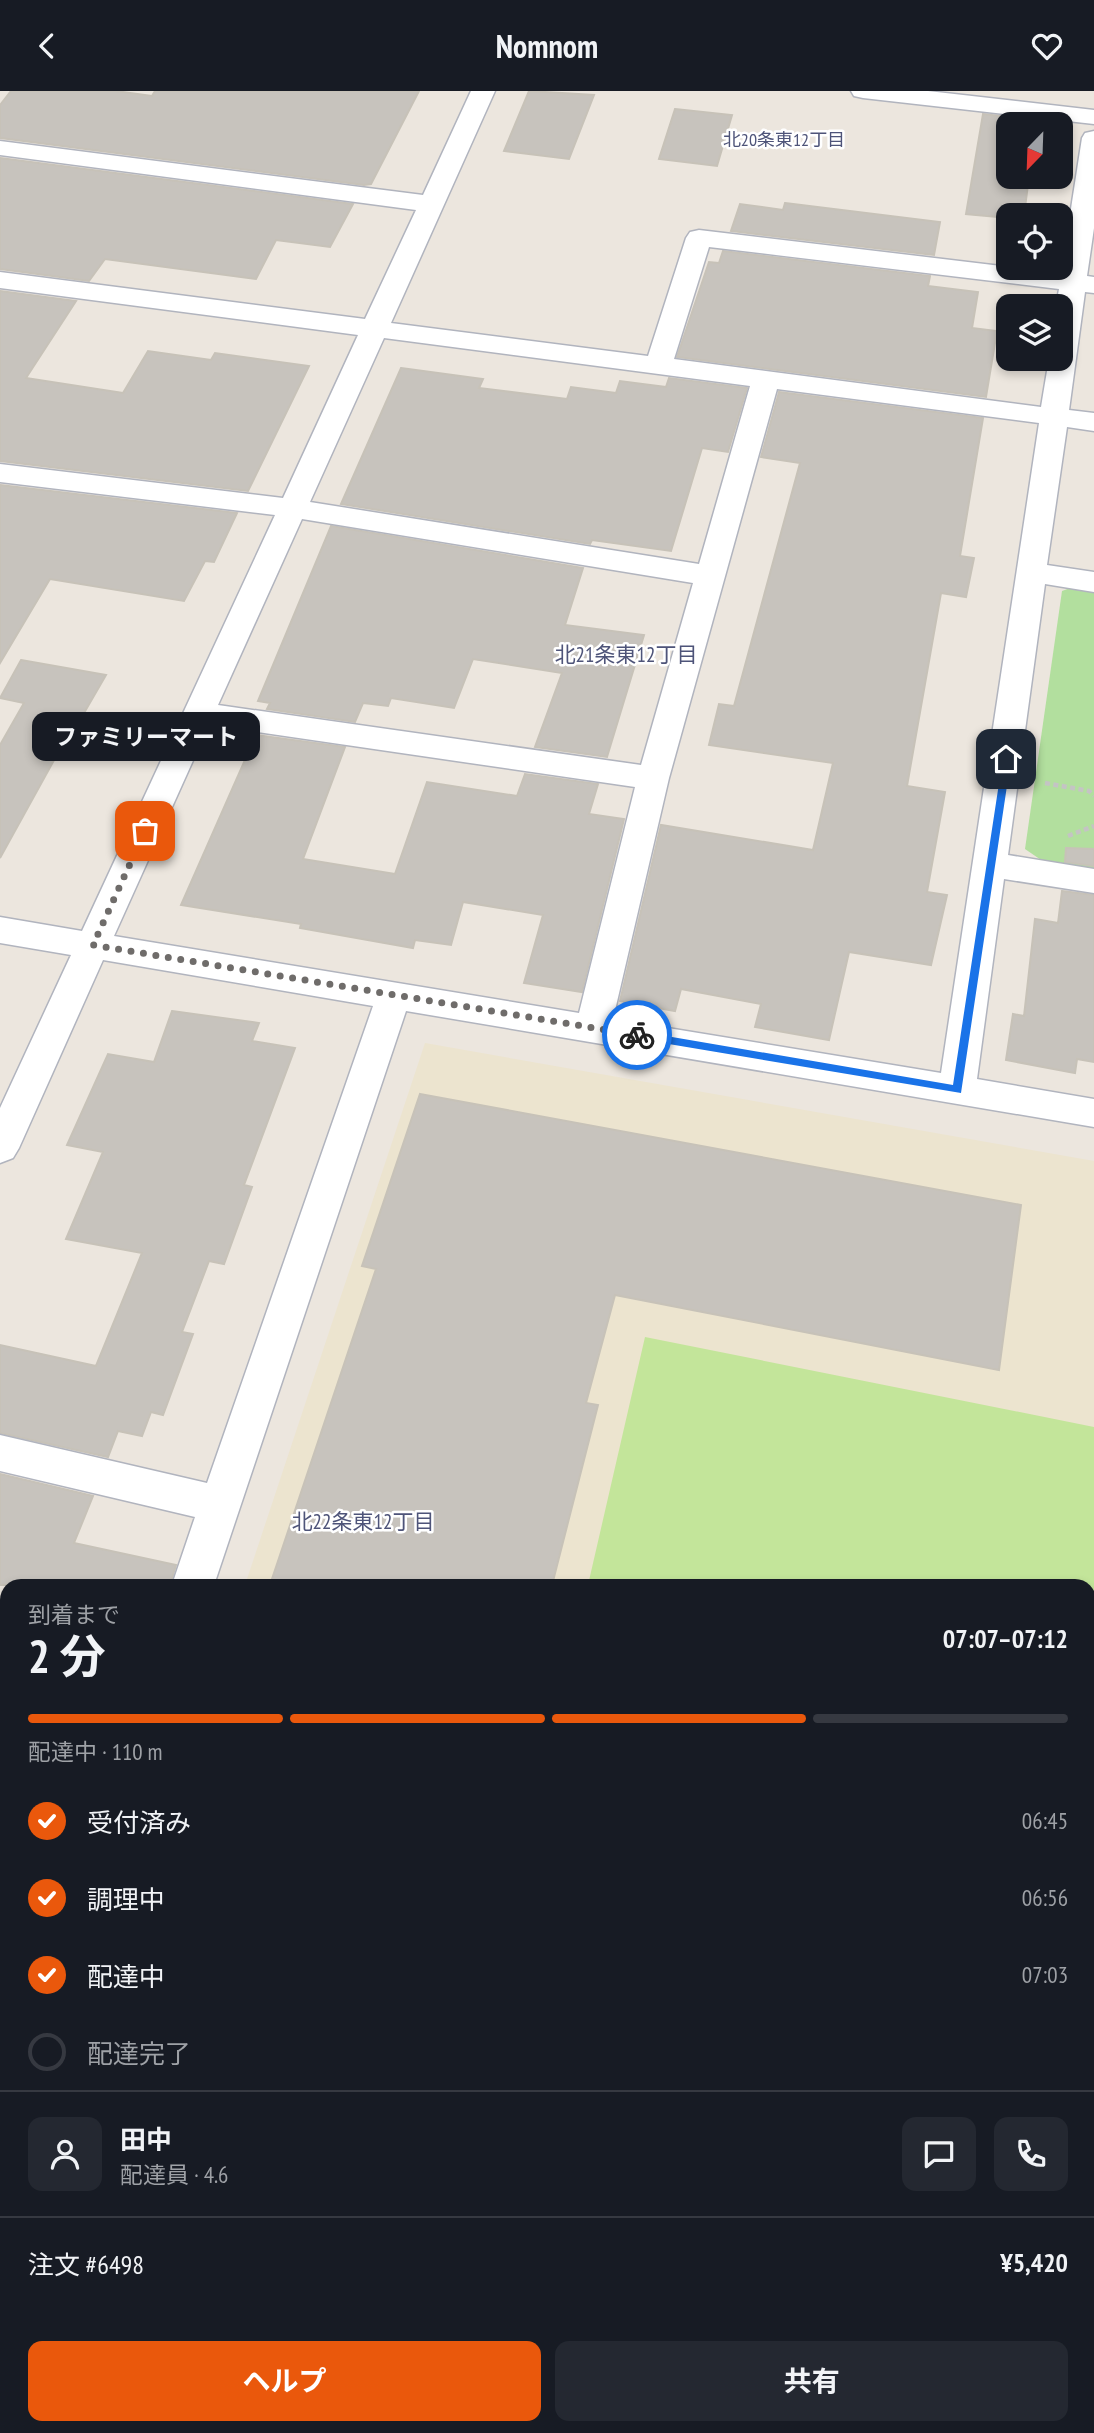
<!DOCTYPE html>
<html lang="ja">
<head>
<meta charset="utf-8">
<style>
	:root { --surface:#171b24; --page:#242831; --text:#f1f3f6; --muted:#9ea1a6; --line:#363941; --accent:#ea580c }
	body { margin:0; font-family:"PT Sans Narrow","Noto Sans JP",sans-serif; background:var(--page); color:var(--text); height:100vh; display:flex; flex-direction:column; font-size:26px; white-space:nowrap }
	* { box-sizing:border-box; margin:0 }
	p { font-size:23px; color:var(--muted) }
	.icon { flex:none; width:38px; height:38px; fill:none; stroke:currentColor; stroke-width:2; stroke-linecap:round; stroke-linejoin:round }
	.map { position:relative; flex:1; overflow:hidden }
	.drawer { position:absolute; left:0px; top:1488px; width:1096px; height:856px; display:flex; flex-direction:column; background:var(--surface); border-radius:21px 21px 0 0; box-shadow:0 4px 10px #0003 }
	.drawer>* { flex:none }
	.needle { width:46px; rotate:203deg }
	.fabs { position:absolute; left:996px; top:21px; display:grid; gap:14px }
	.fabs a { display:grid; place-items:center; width:77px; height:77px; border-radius:14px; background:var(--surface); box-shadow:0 4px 10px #0003; font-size:35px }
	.pin { position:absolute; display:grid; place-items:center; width:60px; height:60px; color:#fff; margin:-30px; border-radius:14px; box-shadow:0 4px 10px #0006 }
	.courier { position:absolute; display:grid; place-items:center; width:70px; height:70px; margin:-35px; border:5px solid #1a73e8; border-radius:50%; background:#fff; color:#222; box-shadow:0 2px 9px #0007 }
	.bubble { position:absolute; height:49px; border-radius:14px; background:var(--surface); box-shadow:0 4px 10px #0003; font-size:23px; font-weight:700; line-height:49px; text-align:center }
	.headline em { font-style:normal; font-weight:700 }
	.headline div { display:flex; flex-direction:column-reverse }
	.headline { display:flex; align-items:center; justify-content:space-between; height:119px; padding:0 28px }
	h1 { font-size:46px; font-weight:700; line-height:52px }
	.bar { display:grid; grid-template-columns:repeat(4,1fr); gap:10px 7px; align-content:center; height:84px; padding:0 28px }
	.bar i { height:9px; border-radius:5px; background:var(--line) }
	.bar .selected { background:var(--accent) }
	.bar p { grid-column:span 4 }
	.line { display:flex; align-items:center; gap:18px; padding:0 28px; border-top:2px solid var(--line) }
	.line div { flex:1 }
	.round { display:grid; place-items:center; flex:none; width:74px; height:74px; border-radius:14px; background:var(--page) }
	ol { padding:0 28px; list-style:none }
	li { display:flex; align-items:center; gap:21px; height:77px }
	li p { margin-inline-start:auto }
	li .icon { padding:7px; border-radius:50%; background:var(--accent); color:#fff; stroke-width:4 }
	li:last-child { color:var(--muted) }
	li i { width:38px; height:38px; border:4px solid var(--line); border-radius:50% }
	.button { display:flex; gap:14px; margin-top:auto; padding:14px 28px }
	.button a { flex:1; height:80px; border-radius:14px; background:var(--accent); color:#fff; font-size:28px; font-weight:700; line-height:80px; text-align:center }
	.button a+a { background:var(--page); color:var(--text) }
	header { display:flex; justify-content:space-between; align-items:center; height:91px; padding:0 28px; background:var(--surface); font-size:32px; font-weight:700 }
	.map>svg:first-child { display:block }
	.education { fill:#ece4cf }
	.green { fill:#b2df9e }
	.pitch { fill:#c3e59a }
	.building { fill:#c7c3bd; stroke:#c7c2b8; stroke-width:2 }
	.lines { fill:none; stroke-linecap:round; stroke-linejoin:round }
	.minor-casing { stroke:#b1b4be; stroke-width:3 }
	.path { stroke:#c4c4c4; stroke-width:4.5; stroke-dasharray:5 3.5; stroke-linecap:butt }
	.minor { fill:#fff; fill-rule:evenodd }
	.route { fill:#1a73e8 }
	.done { stroke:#6f6c6a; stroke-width:7; stroke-dasharray:0 12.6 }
	.labels { text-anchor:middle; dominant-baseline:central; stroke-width:5; stroke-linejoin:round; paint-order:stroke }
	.far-neighbourhood-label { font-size:18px; fill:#4e5479; stroke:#fff }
	.neighbourhood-label { font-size:21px; fill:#4e5479; stroke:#fff }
</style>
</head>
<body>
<header><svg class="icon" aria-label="back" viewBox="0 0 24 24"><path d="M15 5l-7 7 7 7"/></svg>Nomnom<svg class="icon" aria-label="heart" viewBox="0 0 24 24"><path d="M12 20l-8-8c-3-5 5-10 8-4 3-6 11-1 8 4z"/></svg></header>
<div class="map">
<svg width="1094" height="2342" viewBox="0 0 1094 2342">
	<rect width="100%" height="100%" fill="#ece6de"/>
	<!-- education -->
	<polygon class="education" points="425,952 1094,1070 1094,2312 1088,2310 1088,1494 245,1494"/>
	<!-- green -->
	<polygon class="green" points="1073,496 1094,499 1094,779 1044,771 1025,758 1062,500"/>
	<!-- pitch -->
	<polygon class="pitch" points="645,1246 1094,1336 1094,2260 1088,2258 1088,1494 588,1494"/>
	<!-- building -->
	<g class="building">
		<polygon points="11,0 116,0 152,5 155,0 419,0 371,93 364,94 0,47 0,14"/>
		<polygon points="529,0 594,4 569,68 504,60"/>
		<polygon points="675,18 732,24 717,75 659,68"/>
		<polygon points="983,23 1008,26 1008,86 1029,86 1024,124 1008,124 1008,127 966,123"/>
		<polygon points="0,67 353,113 330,156 276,149 256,188 105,168 89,190 0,178"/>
		<polygon points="785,112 940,131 934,164 731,140 740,113 783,119"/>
		<polygon points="723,160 930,185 928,195 978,201 972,237 997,240 986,306 677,266 709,171 719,172"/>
		<polygon points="0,200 76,210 26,287 123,302 148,260 211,269 215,262 309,275 248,400 0,370"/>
		<polygon points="401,277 483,288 479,297 567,308 571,296 616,302 620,290 666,296 669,287 747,297 728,361 702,357 671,460 592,449 590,453 341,413"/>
		<polygon points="779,301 983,327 960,465 974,467 966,506 941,502 907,695 945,701 927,801 947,804 931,874 849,861 829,949 755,936 761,913 681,898 675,920 620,910 661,734 813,759 833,672 709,654 719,613 734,615 800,372 761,366"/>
		<polygon points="0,394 237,422 214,471 205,470 184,510 50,488 0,572"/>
		<polygon points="331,435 583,477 565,534 644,544 607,666 535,656 562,582 473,568 454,617 391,607 388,615 363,612 355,631 267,618 270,612 258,610"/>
		<polygon points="21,569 106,584 84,622 80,622 0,767 0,654 24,612 0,607"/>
		<polygon points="256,644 345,656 303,768 395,783 427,691 517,705 525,683 598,693 589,723 624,728 582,901 524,892 543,824 463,811 451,854 415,849 413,857 300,837 301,833 181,814"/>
		<polygon points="1066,757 1094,758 1094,775 1065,771"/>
		<polygon points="1062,800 1094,804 1094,971 1077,968 1075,982 1006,969 1013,923 1024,925 1035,828 1058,832"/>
		<polygon points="172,920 259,932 252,950 295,957 244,1094 252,1096 224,1173 209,1170 182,1241 193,1243 163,1324 151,1321 142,1345 118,1340 108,1366 0,1342 0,1254 96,1275 142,1162 66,1148 103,1061 67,1054 108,963 154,971"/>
		<polygon points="420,1003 1021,1114 999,1279 615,1204 586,1312 598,1314 552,1494 270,1494 376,1178 362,1175"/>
		<polygon points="0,1383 93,1405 74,1452 176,1474 170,1494 0,1494"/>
	</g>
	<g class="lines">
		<defs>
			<g id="minor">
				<path d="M471,0H495L391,232L648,265L686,147L690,141L699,139L1061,182L1082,47L1085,42L1094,40V137L1087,185L1094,186V202L1085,201L1069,319L1094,322V340L1067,336L1047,474L1094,481V501L1045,493L1008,764L1094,778V802L1004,788L977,988L1094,1008V1036L406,920L214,1494H172L195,1426L0,1380V1344L207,1392L373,915L103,869L19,1057L13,1067L0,1072V1017L71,864L0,852V826L82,840L275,424L0,391V373L283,407L358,244L0,197V181L365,228L416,119L0,64V50L423,104ZM709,156L1059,198L1056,215H1060V268H1049L1041,316L674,268ZM384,247L750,295L699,473L310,411ZM777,298L1039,332L941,982L613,928L669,687ZM302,428L693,492L641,674L218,614ZM209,634L635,696L579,922L114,845Z"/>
				<polygon points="851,0 928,0 1094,19 1094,33 863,7 854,5"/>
				<polygon points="7,2009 7,2114 0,2112 0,2012"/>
				<polygon points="740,2336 792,2336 791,2342 739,2342"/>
				<polygon points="995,2336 1069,2336 1071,2342 997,2342"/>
			</g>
		</defs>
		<!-- minor casing -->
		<use href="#minor" class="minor-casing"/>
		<!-- path -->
		<g class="path">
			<polyline points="1045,692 1089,700 1094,705"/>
			<polyline points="1068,745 1094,735"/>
		</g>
		<!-- minor -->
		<use href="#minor" class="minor"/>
	</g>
	<!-- route -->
	<polygon class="route" points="1003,666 1011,668 961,1002 633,947 633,941 637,940 953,994"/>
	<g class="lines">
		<!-- done -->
		<polyline class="done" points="145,740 93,854 637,944"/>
	</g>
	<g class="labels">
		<!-- far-neighbourhood labels -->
		<g class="far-neighbourhood-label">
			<text x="784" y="48">北20条東12丁目</text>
		</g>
		<!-- neighbourhood labels -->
		<g class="neighbourhood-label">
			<text x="626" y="563">北21条東12丁目</text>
			<text x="363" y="1430">北22条東12丁目</text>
		</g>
	</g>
</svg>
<div class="fabs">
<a><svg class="needle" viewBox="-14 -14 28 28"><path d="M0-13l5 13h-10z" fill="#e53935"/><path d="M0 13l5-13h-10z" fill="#9ea1a6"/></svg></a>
<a><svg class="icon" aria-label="locate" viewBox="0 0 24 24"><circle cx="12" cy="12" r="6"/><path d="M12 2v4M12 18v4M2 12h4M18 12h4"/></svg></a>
<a><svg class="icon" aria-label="layers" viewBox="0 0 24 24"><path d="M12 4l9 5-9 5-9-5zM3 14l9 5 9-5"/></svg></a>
</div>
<div class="pin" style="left:145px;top:740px;background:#ea580c"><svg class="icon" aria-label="bag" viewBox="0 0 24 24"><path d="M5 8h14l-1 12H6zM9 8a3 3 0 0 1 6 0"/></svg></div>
<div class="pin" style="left:1006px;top:668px;background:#1f2937"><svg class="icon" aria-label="home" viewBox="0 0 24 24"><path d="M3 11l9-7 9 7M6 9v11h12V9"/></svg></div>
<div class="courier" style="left:637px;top:944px"><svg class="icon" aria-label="bike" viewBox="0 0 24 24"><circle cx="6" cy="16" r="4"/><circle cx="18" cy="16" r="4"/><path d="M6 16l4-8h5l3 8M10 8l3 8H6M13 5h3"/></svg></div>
<div class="bubble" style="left:32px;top:621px;width:228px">ファミリーマート</div>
<section class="drawer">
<div class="headline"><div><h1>2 分</h1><p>到着まで</p></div><em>07:07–07:12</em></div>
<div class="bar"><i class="selected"></i><i class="selected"></i><i class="selected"></i><i></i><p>配達中 · 110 m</p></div>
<ol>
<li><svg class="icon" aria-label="check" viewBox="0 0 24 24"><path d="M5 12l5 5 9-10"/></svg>受付済み<p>06:45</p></li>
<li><svg class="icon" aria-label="check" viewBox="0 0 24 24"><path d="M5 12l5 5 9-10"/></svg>調理中<p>06:56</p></li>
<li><svg class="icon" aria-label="check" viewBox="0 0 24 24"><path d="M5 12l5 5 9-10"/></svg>配達中<p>07:03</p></li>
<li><i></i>配達完了</li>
</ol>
<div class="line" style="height:126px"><a class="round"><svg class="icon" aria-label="person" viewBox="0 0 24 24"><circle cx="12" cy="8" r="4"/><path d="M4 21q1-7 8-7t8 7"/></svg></a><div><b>田中</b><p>配達員 · 4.6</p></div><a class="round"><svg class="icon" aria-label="chat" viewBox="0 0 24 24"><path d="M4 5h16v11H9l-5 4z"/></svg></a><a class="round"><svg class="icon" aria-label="phone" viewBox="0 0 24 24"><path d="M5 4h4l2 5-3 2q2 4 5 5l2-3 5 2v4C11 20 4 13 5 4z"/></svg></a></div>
<div class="line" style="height:91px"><div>注文 #6498</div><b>¥5,420</b></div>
<div class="button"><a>ヘルプ</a><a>共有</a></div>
</section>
</div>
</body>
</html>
